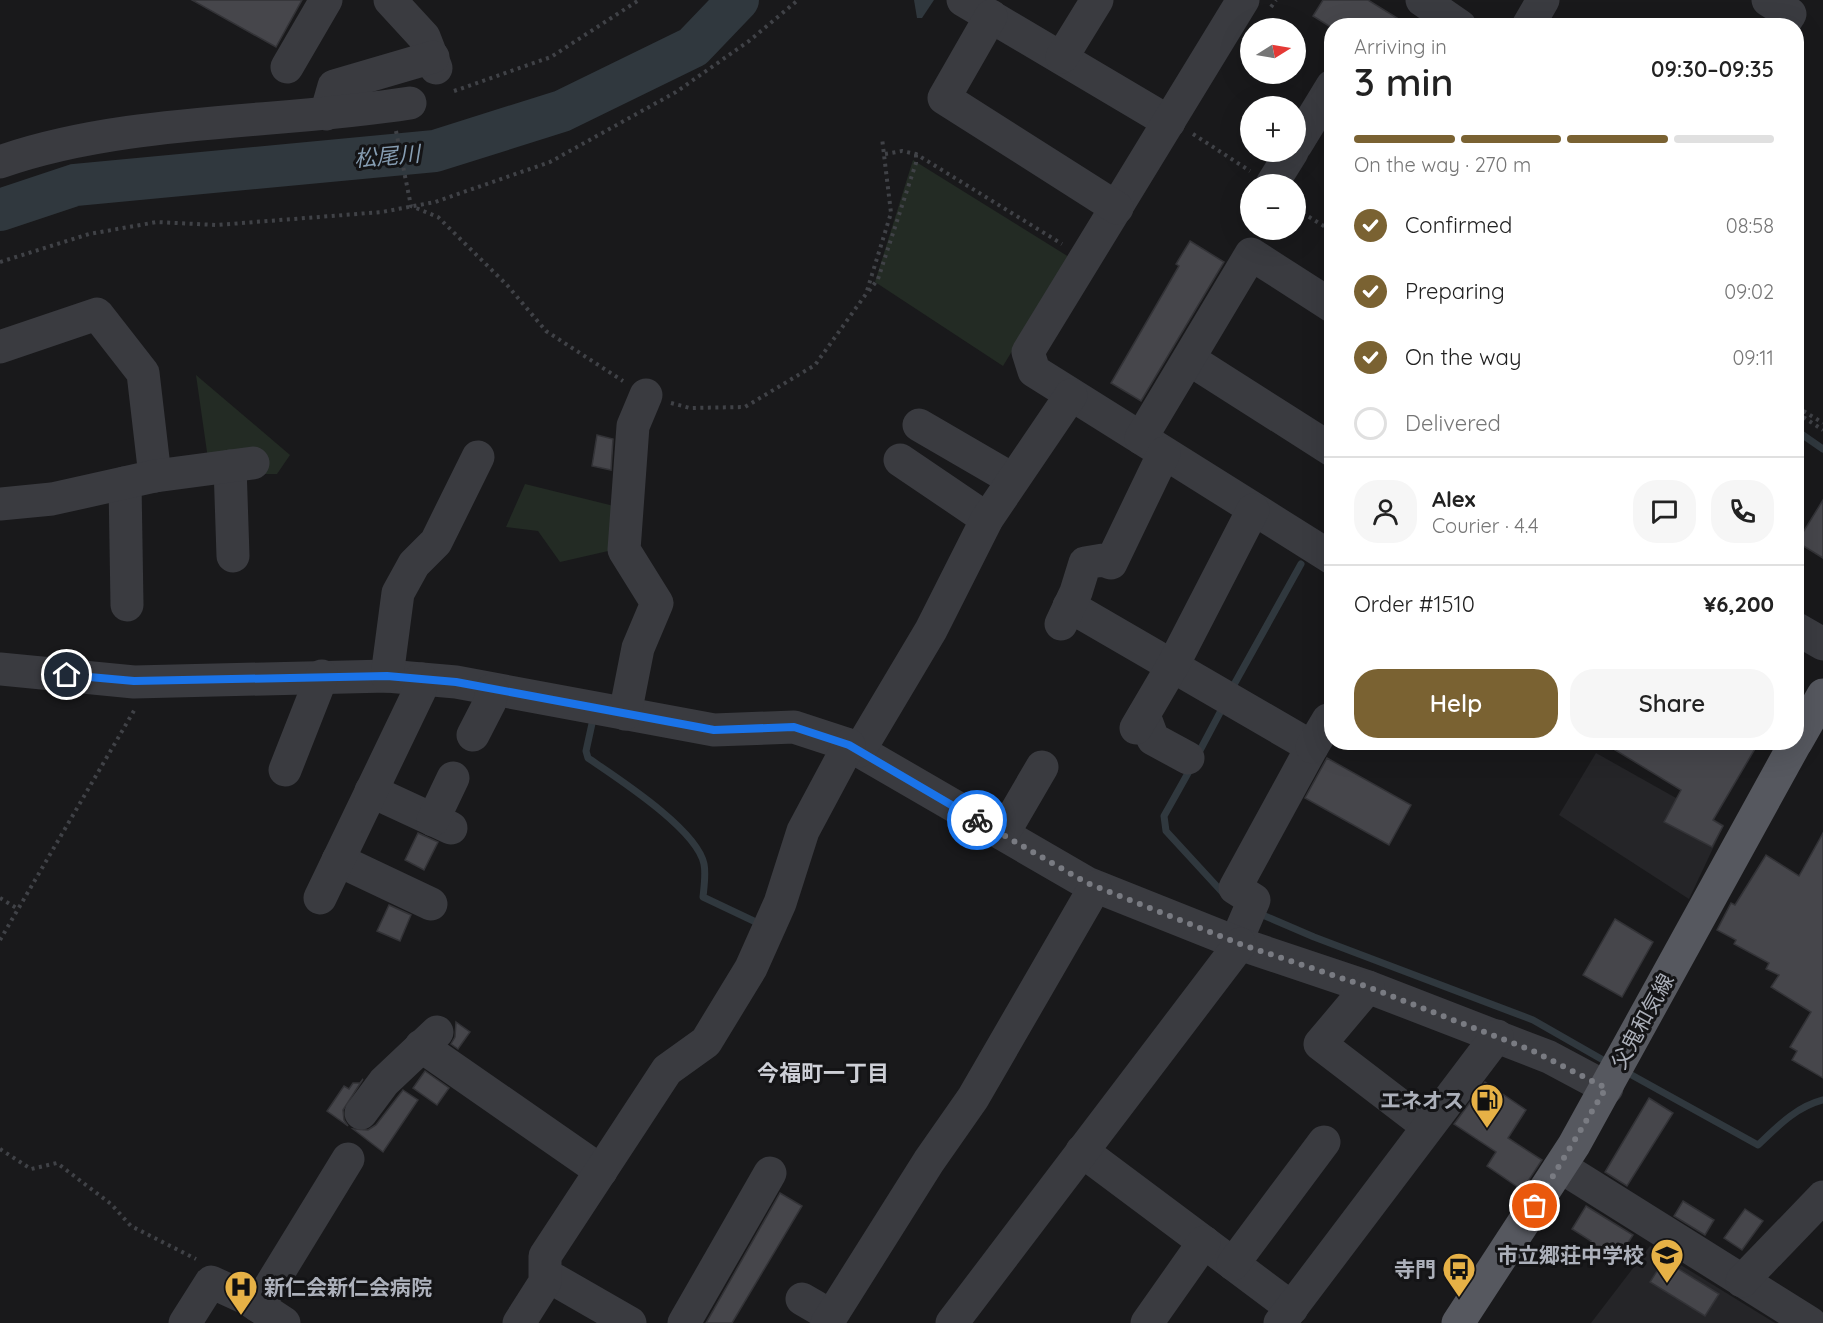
<!DOCTYPE html>
<html lang="en">
<head>
<meta charset="utf-8">
<style>
	:root { --surface:#fff; --page:#f6f6f6; --text:#222; --muted:#767676; --line:#e0e0e0; --accent:#7a6232 }
	body { margin:0; font-family:Quicksand,"Noto Sans JP",sans-serif; background:var(--page); color:var(--text); height:100vh; display:flex; flex-direction:column; font-size:22px; white-space:nowrap }
	* { box-sizing:border-box; margin:0 }
	p { font-size:20px; color:var(--muted) }
	.icon { flex:none; width:33px; height:33px; fill:none; stroke:currentColor; stroke-width:2; stroke-linecap:round; stroke-linejoin:round }
	.map { position:relative; flex:1; overflow:hidden }
	.details { position:absolute; left:1324px; top:18px; width:480px; height:732px; display:flex; flex-direction:column; background:var(--surface); border-radius:24px; box-shadow:0 6px 24px #0002 }
	.details>* { flex:none }
	.needle { width:39px; rotate:79deg }
	.tools { position:absolute; left:1240px; top:18px; display:grid; gap:12px }
	.tools a { display:grid; place-items:center; width:66px; height:66px; border-radius:50%; background:var(--surface); box-shadow:0 6px 24px #0002; font-size:30px }
	.pin { position:absolute; display:grid; place-items:center; width:51px; height:51px; color:#fff; margin:-26px; border:3px solid #fff; border-radius:50%; box-shadow:0 2px 6px #0007 }
	.courier { position:absolute; display:grid; place-items:center; width:60px; height:60px; margin:-30px; border:4px solid #1a73e8; border-radius:50%; background:#fff; color:#222; box-shadow:0 2px 8px #0007 }
	.head em { font-style:normal; font-weight:600 }
	.head div { display:flex; flex-direction:column-reverse }
	.head { display:flex; align-items:center; justify-content:space-between; height:102px; padding:0 30px }
	h1 { font-size:39px; font-weight:600; line-height:45px }
	.bar { display:grid; grid-template-columns:repeat(4,1fr); gap:9px 6px; align-content:center; height:72px; padding:0 30px }
	.bar i { height:8px; border-radius:4px; background:var(--line) }
	.bar .selected { background:var(--accent) }
	.bar p { grid-column:span 4 }
	.line { display:flex; align-items:center; gap:15px; padding:0 30px; border-top:2px solid var(--line) }
	.line div { flex:1 }
	.round { display:grid; place-items:center; flex:none; width:63px; height:63px; border-radius:24px; background:var(--page) }
	ol { padding:0 30px; list-style:none }
	li { display:flex; align-items:center; gap:18px; height:66px }
	li p { margin-inline-start:auto }
	li .icon { padding:6px; border-radius:50%; background:var(--accent); color:#fff; stroke-width:4 }
	li:last-child { color:var(--muted) }
	li i { width:33px; height:33px; border:3px solid var(--line); border-radius:50% }
	.button { display:flex; gap:12px; margin-top:auto; padding:12px 30px }
	.button a { flex:1; height:69px; border-radius:24px; background:var(--accent); color:#fff; font-size:24px; font-weight:600; line-height:69px; text-align:center }
	.button a+a { background:var(--page); color:var(--text) }
	.map>svg:first-child { display:block }
	.built { fill:#252528 }
	.green { fill:#232b24 }
	.water { fill:#30383e }
	.lines { fill:none; stroke-linecap:round; stroke-linejoin:round }
	.stream { stroke:#30383e; stroke-width:7 }
	.river { stroke:#30383e; stroke-width:42 }
	.building { fill:#46464b; stroke:#333337; stroke-width:1.5 }
	.path { stroke:#404247; stroke-width:4; stroke-dasharray:3 4.5; stroke-linecap:butt }
	.minor { stroke:#3a3b40; stroke-width:33 }
	.major { stroke:#56585f; stroke-width:33 }
	.done { stroke:#797b82; stroke-width:6; stroke-dasharray:0 10.8 }
	.route { stroke:#1a73e8; stroke-width:8 }
	.labels { text-anchor:middle; dominant-baseline:central; stroke-width:6; stroke-linejoin:round; paint-order:stroke }
	.street-label { font-size:21px; fill:#acb0ba; stroke:#141416 }
	.poi-label { font-size:21px; font-weight:bold; fill:#acb0ba; stroke:#141416; text-anchor:end }
	.water-label { font-size:22px; font-style:italic; fill:#869db2; stroke:#141416 }
	.neighbourhood-label { font-size:22px; font-weight:bold; fill:#cdcfd6; stroke:#141416 }
</style>
</head>
<body>
<div class="map">
<svg width="1823" height="1323" viewBox="0 0 1823 1323">
	<rect width="100%" height="100%" fill="#19191b"/>
	<!-- built -->
	<g class="built">
		<polygon points="1596,753 1724,825 1689,899 1559,815"/>
		<polygon points="1650,1246 1775,1323 1591,1323"/>
	</g>
	<!-- green -->
	<g class="green">
		<polygon points="913,160 1069,257 1003,366 875,282"/>
		<polygon points="196,375 290,455 277,474 259,474 208,459"/>
		<polygon points="525,484 622,508 617,549 560,562 538,531 506,527"/>
	</g>
	<!-- water -->
	<polygon class="water" points="914,0 934,0 922,18 917,18"/>
	<g class="lines">
		<!-- stream -->
		<g class="stream">
			<polyline points="1797,431 1823,449"/>
			<polyline points="1231,690 1301,564"/>
			<path d="M593,719L586,751L588,758C617,778 697,829 704,864C706,874 704,887 703,897L760,924"/>
			<polyline points="1197,756 1224,705"/>
			<polyline points="1192,766 1164,816 1166,831 1223,893"/>
			<polyline points="1258,913 1314,937 1533,1020 1603,1060"/>
			<path d="M1628,1073L1758,1145C1778,1126 1796,1107 1823,1100"/>
		</g>
		<!-- river -->
		<polyline class="river" points="0,210 75,185 435,151 562,111 693,47 738,0"/>
	</g>
	<!-- building -->
	<g class="building">
		<polygon points="192,0 302,0 276,47"/>
		<polygon points="1323,0 1368,0 1410,26 1329,26 1313,16"/>
		<polygon points="1190,241 1224,262 1141,401 1111,383 1179,266 1176,264"/>
		<polygon points="597,435 613,439 611,470 592,466"/>
		<polygon points="1823,500 1823,558 1797,542"/>
		<polygon points="1602,742 1759,742 1713,820 1723,826 1712,847 1664,822 1681,790"/>
		<polygon points="1327,758 1411,805 1389,845 1305,798"/>
		<polygon points="418,833 438,842 424,870 405,860"/>
		<polygon points="1823,833 1823,1078 1792,1060 1797,1051 1790,1047 1811,1012 1771,987 1779,975 1766,969 1769,963 1734,944 1736,940 1717,930 1731,903 1735,905 1766,855 1799,876"/>
		<polygon points="389,905 411,915 400,941 377,931"/>
		<polygon points="1615,919 1653,942 1622,997 1583,975"/>
		<polygon points="456,1022 470,1032 458,1049 451,1044 455,1037"/>
		<polygon points="425,1071 449,1088 437,1105 413,1088"/>
		<polygon points="363,1079 343,1110 344,1120 348,1126 327,1111 344,1086 349,1089 353,1083 360,1083"/>
		<polygon points="1485,1082 1526,1110 1508,1138 1542,1160 1522,1190 1487,1166 1496,1152 1454,1124"/>
		<polygon points="403,1090 418,1100 383,1152 353,1129 368,1130 376,1125"/>
		<polygon points="1649,1098 1673,1113 1627,1186 1605,1172"/>
		<polygon points="780,1193 802,1206 732,1323 706,1323"/>
		<polygon points="1683,1201 1714,1220 1705,1235 1674,1216"/>
		<polygon points="1586,1206 1633,1235 1614,1265 1587,1248 1591,1241 1572,1229"/>
		<polygon points="1745,1209 1763,1221 1742,1250 1724,1238"/>
		<polygon points="1664,1260 1719,1294 1705,1316 1650,1282"/>
	</g>
	<g class="lines">
		<!-- path -->
		<g class="path">
			<polyline points="1271,7 1276,0"/>
			<polyline points="454,91 551,57 639,0"/>
			<polyline points="396,131 411,206 438,217 507,285 546,331 623,381"/>
			<polyline points="1193,134 1250,171"/>
			<polyline points="885,154 902,151 916,154 1062,244"/>
			<polyline points="1296,209 1332,231"/>
			<polyline points="0,262 89,234 157,222 217,225 382,212 435,202 550,162 676,92 749,41 798,0"/>
			<polyline points="869,291 878,279 916,163 916,154"/>
			<polyline points="671,403 690,408 745,407 815,365 866,294 891,213 882,138"/>
			<polyline points="1797,407 1823,423"/>
			<polyline points="1797,413 1823,430"/>
			<polyline points="0,898 18,909"/>
			<polyline points="0,940 135,709"/>
			<polyline points="0,1149 31,1169 57,1163 111,1204 131,1226 196,1259"/>
		</g>
		<!-- minor -->
		<g class="minor">
			<polyline points="390,0 424,37 436,68"/>
			<polyline points="963,0 1169,122"/>
			<polyline points="1243,0 1028,352 1034,371 1332,558"/>
			<polyline points="1422,0 1460,26"/>
			<polyline points="1768,0 1790,14 1782,26"/>
			<polyline points="991,16 944,98 1117,208"/>
			<polyline points="1528,26 1543,0"/>
			<polyline points="1062,57 1097,0"/>
			<polyline points="287,67 326,0"/>
			<polyline points="326,114 334,86 433,57"/>
			<polyline points="1296,145 1332,86"/>
			<path d="M0,162C125,118 278,124 410,103"/>
			<polyline points="1272,184 1292,152"/>
			<polyline points="0,347 97,314 143,373 155,476"/>
			<polyline points="1189,359 1332,450"/>
			<polyline points="919,425 1012,479"/>
			<polyline points="1141,438 1251,254 1332,306"/>
			<polyline points="900,460 987,519"/>
			<polyline points="230,466 233,556"/>
			<polyline points="125,483 127,605"/>
			<polyline points="0,504 52,499 155,476 253,463"/>
			<polyline points="1069,606 1312,747 1235,888 1254,900 1236,942"/>
			<polyline points="1061,624 1076,592 1085,563 1103,560 1111,563 1164,453"/>
			<polyline points="1797,629 1823,644"/>
			<polyline points="0,669 134,682 387,676 456,682 714,730 794,727 849,745 1087,883 1240,944 1368,987 1549,1057 1607,1088"/>
			<polyline points="387,676 398,593 414,564 436,542 478,457"/>
			<polyline points="625,714 638,648 657,603 624,550 633,426 646,395"/>
			<polyline points="1144,715 1153,739 1188,758"/>
			<polyline points="1136,728 1173,665 1253,510"/>
			<polyline points="473,735 490,702 492,690"/>
			<polyline points="1312,747 1328,720"/>
			<polyline points="859,751 931,630 987,519 1071,395"/>
			<polyline points="285,770 322,676"/>
			<polyline points="371,791 451,828"/>
			<polyline points="433,820 453,778"/>
			<polyline points="1003,834 1042,767"/>
			<polyline points="338,860 431,904"/>
			<polyline points="320,898 420,690 421,679"/>
			<polyline points="1368,987 1320,1044 1427,1126"/>
			<polyline points="421,1046 601,1171"/>
			<polyline points="361,1113 384,1082 437,1032"/>
			<polyline points="1082,1151 1292,1308"/>
			<polyline points="1561,1167 1810,1323"/>
			<polyline points="1233,1264 1324,1142"/>
			<polyline points="1742,1281 1823,1197"/>
			<polyline points="545,1282 555,1280 630,1323"/>
			<polyline points="802,1299 821,1310"/>
			<polyline points="258,1306 348,1159"/>
			<polyline points="185,1323 211,1282 246,1298 284,1323"/>
			<polyline points="519,1323 545,1282 545,1256 667,1070 706,1042 751,968 780,903 803,831 849,745"/>
			<polyline points="684,1323 770,1173"/>
			<polyline points="827,1323 929,1161 973,1098 1095,887"/>
			<polyline points="952,1323 1240,944"/>
			<polyline points="1147,1323 1204,1242"/>
			<polyline points="1280,1323 1497,1036"/>
		</g>
		<!-- major -->
		<g class="major">
			<polyline points="1797,741 1823,695"/>
			<polyline points="1458,1323 1574,1145 1796,742"/>
		</g>
	</g>
	<g class="lines">
		<!-- done -->
		<polyline class="done" points="977,820 1087,883 1240,944 1368,987 1531,1050 1606,1088 1535,1206"/>
		<!-- route -->
		<polyline class="route" points="67,675 134,681 387,676 456,682 714,730 794,727 849,745 977,820"/>
	</g>
	<!-- icons -->
	<defs>
		<symbol id="fuel-pin" viewBox="-11 -11 22 30"><path d="M0 17L-7.5 6A9.5 9.5 0 1 1 7.5 6Z" fill="#e6b146" stroke="#141416"/><path d="M-5.5-6h7V0h2V4h1.3V-2.5L3-4.5l.8-.8L6-3V5H2.5V1h-1V6h-7ZM-4.2-4.7v3.2H.2V-4.7Z" fill="#111"/></symbol>
		<symbol id="school-pin" viewBox="-11 -11 22 30"><path d="M0 17L-7.5 6A9.5 9.5 0 1 1 7.5 6Z" fill="#e6b146" stroke="#141416"/><path d="M0-5L7-2L0 1L-7-2ZM-4 1L0 2.5L4 1V4Q0 6-4 4Z" fill="#111"/></symbol>
		<symbol id="bus-pin" viewBox="-11 -11 22 30"><path d="M0 17L-7.5 6A9.5 9.5 0 1 1 7.5 6Z" fill="#e6b146" stroke="#141416"/><path d="M-5-6H5V4H4V6H2V4H-2V6H-4V4H-5ZM-3.5-4V0h7V-4ZM-3.5 1.2v1.5H-2V1.2ZM2 1.2v1.5H3.5V1.2Z" fill="#111"/></symbol>
		<symbol id="hospital-pin" viewBox="-11 -11 22 30"><path d="M0 17L-7.5 6A9.5 9.5 0 1 1 7.5 6Z" fill="#e6b146" stroke="#141416"/><path d="M-5-5h3v3.5h4V-5h3V5h-3V1.5h-4V5h-3Z" fill="#111"/></symbol>
	</defs>
	<g fill-rule="evenodd">
		<use href="#fuel-pin" x="1468" y="1081" width="38" height="52"/>
		<use href="#school-pin" x="1648" y="1236" width="38" height="52"/>
		<use href="#bus-pin" x="1440" y="1250" width="38" height="52"/>
		<use href="#hospital-pin" x="222" y="1268" width="38" height="52"/>
	</g>
	<g class="labels">
		<!-- street labels -->
		<g class="street-label">
			<text transform="translate(1642 1021) rotate(-61)">父鬼和気線</text>
		</g>
		<!-- poi labels -->
		<g class="poi-label">
			<text x="1464" y="1100">エネオス</text>
			<text x="1644" y="1255">市立郷荘中学校</text>
			<text x="1436" y="1269">寺門</text>
			<text x="264" y="1287" text-anchor="start">新仁会新仁会病院</text>
		</g>
		<!-- water labels -->
		<g class="water-label">
			<text transform="translate(387 156) rotate(-5)">松尾川</text>
		</g>
		<!-- neighbourhood labels -->
		<g class="neighbourhood-label">
			<text x="823" y="1073">今福町一丁目</text>
		</g>
	</g>
</svg>
<div class="tools">
<a><svg class="needle" viewBox="-14 -14 28 28"><path d="M0-13l5 13h-10z" fill="#e53935"/><path d="M0 13l5-13h-10z" fill="#767676"/></svg></a>
<a>+</a>
<a>−</a>
</div>
<div class="pin" style="left:1535px;top:1206px;background:#ea580c"><svg class="icon" aria-label="bag" viewBox="0 0 24 24"><path d="M5 8h14l-1 12H6zM9 8a3 3 0 0 1 6 0"/></svg></div>
<div class="pin" style="left:67px;top:675px;background:#1f2937"><svg class="icon" aria-label="home" viewBox="0 0 24 24"><path d="M3 11l9-7 9 7M6 9v11h12V9"/></svg></div>
<div class="courier" style="left:977px;top:820px"><svg class="icon" aria-label="bike" viewBox="0 0 24 24"><circle cx="6" cy="16" r="4"/><circle cx="18" cy="16" r="4"/><path d="M6 16l4-8h5l3 8M10 8l3 8H6M13 5h3"/></svg></div>
<section class="details">
<div class="head"><div><h1>3 min</h1><p>Arriving in</p></div><em>09:30–09:35</em></div>
<div class="bar"><i class="selected"></i><i class="selected"></i><i class="selected"></i><i></i><p>On the way · 270 m</p></div>
<ol>
<li><svg class="icon" aria-label="check" viewBox="0 0 24 24"><path d="M5 12l5 5 9-10"/></svg>Confirmed<p>08:58</p></li>
<li><svg class="icon" aria-label="check" viewBox="0 0 24 24"><path d="M5 12l5 5 9-10"/></svg>Preparing<p>09:02</p></li>
<li><svg class="icon" aria-label="check" viewBox="0 0 24 24"><path d="M5 12l5 5 9-10"/></svg>On the way<p>09:11</p></li>
<li><i></i>Delivered</li>
</ol>
<div class="line" style="height:108px"><a class="round"><svg class="icon" aria-label="person" viewBox="0 0 24 24"><circle cx="12" cy="8" r="4"/><path d="M4 21q1-7 8-7t8 7"/></svg></a><div><b>Alex</b><p>Courier · 4.4</p></div><a class="round"><svg class="icon" aria-label="chat" viewBox="0 0 24 24"><path d="M4 5h16v11H9l-5 4z"/></svg></a><a class="round"><svg class="icon" aria-label="phone" viewBox="0 0 24 24"><path d="M5 4h4l2 5-3 2q2 4 5 5l2-3 5 2v4C11 20 4 13 5 4z"/></svg></a></div>
<div class="line" style="height:78px"><div>Order #1510</div><b>¥6,200</b></div>
<div class="button"><a>Help</a><a>Share</a></div>
</section>
</div>
</body>
</html>
